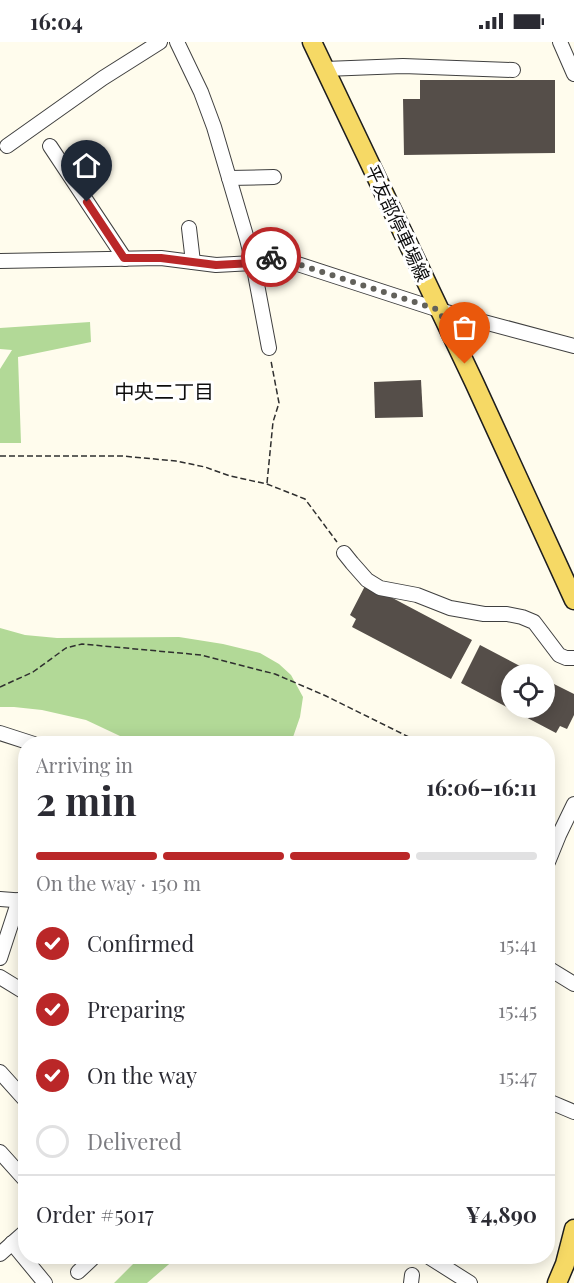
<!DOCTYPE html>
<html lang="en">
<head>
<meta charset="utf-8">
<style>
	:root { --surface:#fff; --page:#f2f2f3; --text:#2b2b33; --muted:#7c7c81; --line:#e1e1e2; --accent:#ba2728 }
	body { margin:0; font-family:"Playfair Display","Noto Sans JP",serif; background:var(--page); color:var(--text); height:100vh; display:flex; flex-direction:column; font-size:22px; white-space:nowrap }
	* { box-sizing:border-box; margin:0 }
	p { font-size:20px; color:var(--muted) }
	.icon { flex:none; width:33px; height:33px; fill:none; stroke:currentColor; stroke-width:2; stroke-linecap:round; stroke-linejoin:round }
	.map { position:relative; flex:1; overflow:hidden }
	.panel { position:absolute; left:18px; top:694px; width:537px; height:528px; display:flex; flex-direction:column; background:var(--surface); border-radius:24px; box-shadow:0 3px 15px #0003 }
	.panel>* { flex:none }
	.fabs { position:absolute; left:501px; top:622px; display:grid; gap:12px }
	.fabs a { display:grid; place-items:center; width:54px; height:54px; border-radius:50%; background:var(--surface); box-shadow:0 3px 15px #0003; font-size:30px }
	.pin { position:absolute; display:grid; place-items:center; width:51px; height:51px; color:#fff; margin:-62px -26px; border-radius:50% 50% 50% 0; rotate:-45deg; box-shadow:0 0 6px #0007 }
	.pin .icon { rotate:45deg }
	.courier { position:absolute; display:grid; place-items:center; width:60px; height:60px; margin:-30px; border:4px solid #ba2728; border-radius:50%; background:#fff; color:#222; box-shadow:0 2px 8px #0007 }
	.head em { font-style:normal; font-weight:700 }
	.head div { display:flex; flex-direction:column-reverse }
	.head { display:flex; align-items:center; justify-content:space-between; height:102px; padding:0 18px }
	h1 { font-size:39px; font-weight:700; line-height:45px }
	.bar { display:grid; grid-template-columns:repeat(4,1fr); gap:9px 6px; align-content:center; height:72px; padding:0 18px }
	.bar i { height:8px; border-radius:4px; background:var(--line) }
	.bar .selected { background:var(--accent) }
	.bar p { grid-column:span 4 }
	.line { display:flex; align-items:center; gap:15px; padding:0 18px; border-top:2px solid var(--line) }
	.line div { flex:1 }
	ol { padding:0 18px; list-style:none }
	li { display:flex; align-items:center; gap:18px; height:66px }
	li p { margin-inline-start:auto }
	li .icon { padding:6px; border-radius:50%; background:var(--accent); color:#fff; stroke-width:4 }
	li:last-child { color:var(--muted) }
	li i { width:33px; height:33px; border:3px solid var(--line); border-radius:50% }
	.status { display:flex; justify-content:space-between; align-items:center; height:42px; padding:0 30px; background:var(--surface); direction:ltr }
	.status svg { height:16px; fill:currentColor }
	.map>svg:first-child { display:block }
	.forest { fill:#b2d997 }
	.building { fill:#554e49 }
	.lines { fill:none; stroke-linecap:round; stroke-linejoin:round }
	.minor-casing { stroke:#404040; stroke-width:16 }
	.major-casing { stroke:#1e1e1e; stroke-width:21 }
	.path { stroke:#2f2f2f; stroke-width:1.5; stroke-dasharray:6 3; stroke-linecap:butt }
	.minor { stroke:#fff; stroke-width:14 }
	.major { stroke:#f6d965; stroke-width:18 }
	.done { stroke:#62615b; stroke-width:6; stroke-dasharray:0 10.8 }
	.route { stroke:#ba2728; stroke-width:8 }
	.labels { text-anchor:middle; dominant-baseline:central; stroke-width:6; stroke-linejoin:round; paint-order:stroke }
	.street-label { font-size:18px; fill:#0d0d0d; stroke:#fff }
	.neighbourhood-label { font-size:20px; fill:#0d0d0d; stroke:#fff }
</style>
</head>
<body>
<div class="status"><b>16:04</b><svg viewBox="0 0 49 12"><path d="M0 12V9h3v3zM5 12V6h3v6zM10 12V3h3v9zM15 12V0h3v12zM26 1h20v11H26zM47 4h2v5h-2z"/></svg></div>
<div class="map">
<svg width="574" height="1241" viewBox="0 0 574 1241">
	<rect width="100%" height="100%" fill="#fffced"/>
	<!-- forest -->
	<g class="forest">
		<polygon points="90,280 91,300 18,315 21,401 0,401 0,327 12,308 0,307 0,286"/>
		<polygon points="0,586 25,593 57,596 179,595 223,602 260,611 279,622 291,633 303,655 300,675 292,698 286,702 137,702 86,678 42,668 14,665 0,665"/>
		<polygon points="140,1215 200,1215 197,1218 175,1217 147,1241 114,1241"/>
	</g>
	<!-- building -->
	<g class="building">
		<polygon points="420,38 555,38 555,111 404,113 403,57 420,57"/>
		<polygon points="421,338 423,375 375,376 374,340"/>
		<polygon points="366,542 472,598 451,637 352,585 356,577 350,573"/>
		<polygon points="480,603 537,633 512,633 512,666 544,666 544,637 574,652 574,673 567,687 560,684 556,691 461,641"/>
	</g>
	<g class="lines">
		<defs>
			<g id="minor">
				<polyline points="177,0 201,50 214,85 247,197 253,221 269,306"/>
				<polyline points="560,0 574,32"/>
				<polyline points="325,27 403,24 513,28"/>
				<polyline points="7,104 103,36 160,0"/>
				<polyline points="50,104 125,217"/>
				<polyline points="229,136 274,135"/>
				<polyline points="189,186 193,220"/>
				<polyline points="0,219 161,216 216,223 253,221 273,214 439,268 574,304"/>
				<polyline points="344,511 352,521 367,538 380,546 417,553 450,566 484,572 507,572 522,575 534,580 559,613 566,616 574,616"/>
				<polyline points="0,691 34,702"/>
				<polyline points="548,820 559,793 574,762"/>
				<polyline points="0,857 26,859"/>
				<polyline points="0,916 19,858"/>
				<polyline points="548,926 574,942"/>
				<polyline points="0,935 26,951"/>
				<polyline points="0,1030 26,1059"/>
				<polyline points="548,1059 574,1070"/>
				<polyline points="0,1110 26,1139"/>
				<polyline points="12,1201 45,1241"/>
				<polyline points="0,1212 26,1189"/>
				<polyline points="429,1215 470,1241"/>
				<polyline points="78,1230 94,1215"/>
				<polyline points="411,1241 412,1233"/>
			</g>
			<g id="major">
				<polyline points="312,0 474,340 574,558"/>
				<polyline points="557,1241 565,1222 574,1187"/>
			</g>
		</defs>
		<!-- minor casing -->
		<use href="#minor" class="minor-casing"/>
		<!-- major casing -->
		<use href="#major" class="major-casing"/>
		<!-- path -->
		<g class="path">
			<polyline points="0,414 122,414 176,419 205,425 230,434 267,442 305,457 337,500"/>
			<polyline points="267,441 273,380 279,361 271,319"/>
			<polyline points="0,645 33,630 66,606 82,602 201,613 275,632 326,654 423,702"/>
		</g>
		<!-- minor -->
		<use href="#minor" class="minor"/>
		<!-- major -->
		<use href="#major" class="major"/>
	</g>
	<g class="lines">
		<!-- done -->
		<polyline class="done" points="271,215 273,214 439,268 465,322"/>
		<!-- route -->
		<polyline class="route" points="87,160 124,216 161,216 216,223 253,221 271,215"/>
	</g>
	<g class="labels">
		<!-- street labels -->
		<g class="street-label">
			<text transform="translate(398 181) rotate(65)">平友部停車場線</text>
		</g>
		<!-- neighbourhood labels -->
		<g class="neighbourhood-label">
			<text x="164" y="348">中央二丁目</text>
		</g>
	</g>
</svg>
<div class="fabs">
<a><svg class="icon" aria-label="locate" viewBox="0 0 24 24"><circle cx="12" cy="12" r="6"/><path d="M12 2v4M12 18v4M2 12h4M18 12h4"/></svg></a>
</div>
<div class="pin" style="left:465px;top:322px;background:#ea580c"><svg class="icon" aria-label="bag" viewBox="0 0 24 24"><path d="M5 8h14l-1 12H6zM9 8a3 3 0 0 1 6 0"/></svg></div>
<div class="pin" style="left:87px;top:160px;background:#1f2937"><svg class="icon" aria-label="home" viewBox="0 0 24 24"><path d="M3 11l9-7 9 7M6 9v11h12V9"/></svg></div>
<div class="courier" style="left:271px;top:215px"><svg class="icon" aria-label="bike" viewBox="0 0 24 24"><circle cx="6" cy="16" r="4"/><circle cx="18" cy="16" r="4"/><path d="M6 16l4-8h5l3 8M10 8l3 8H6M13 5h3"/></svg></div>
<section class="panel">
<div class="head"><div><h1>2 min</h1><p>Arriving in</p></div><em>16:06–16:11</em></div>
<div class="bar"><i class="selected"></i><i class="selected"></i><i class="selected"></i><i></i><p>On the way · 150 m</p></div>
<ol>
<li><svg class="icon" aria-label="check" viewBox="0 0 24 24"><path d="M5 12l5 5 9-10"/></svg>Confirmed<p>15:41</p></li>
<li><svg class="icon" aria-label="check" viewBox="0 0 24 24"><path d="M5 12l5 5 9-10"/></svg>Preparing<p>15:45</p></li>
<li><svg class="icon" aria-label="check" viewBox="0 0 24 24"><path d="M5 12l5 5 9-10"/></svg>On the way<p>15:47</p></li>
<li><i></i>Delivered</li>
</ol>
<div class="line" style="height:78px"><div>Order #5017</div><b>¥4,890</b></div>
</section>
</div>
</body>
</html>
